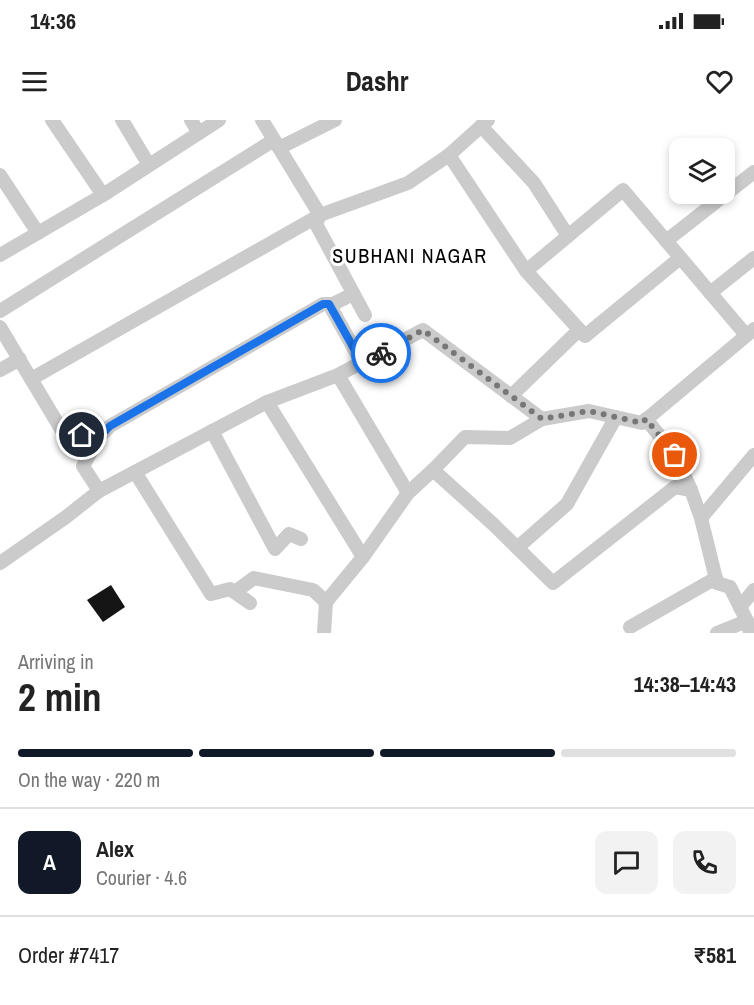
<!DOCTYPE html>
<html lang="en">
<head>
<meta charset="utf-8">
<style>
	:root { --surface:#fff; --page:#f2f2f2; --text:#222; --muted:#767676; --line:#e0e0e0; --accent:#111827 }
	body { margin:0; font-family:"Archivo Narrow",sans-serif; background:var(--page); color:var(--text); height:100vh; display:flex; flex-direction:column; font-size:22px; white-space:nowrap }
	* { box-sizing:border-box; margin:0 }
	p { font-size:20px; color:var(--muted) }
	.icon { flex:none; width:33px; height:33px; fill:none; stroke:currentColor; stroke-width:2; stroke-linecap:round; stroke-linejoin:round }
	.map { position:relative; height:513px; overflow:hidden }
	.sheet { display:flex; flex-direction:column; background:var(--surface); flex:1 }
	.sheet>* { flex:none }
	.buttons { position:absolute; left:669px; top:18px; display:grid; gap:12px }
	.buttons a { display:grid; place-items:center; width:66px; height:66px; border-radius:12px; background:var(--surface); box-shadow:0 3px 9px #0003; font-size:30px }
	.pin { position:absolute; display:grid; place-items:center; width:51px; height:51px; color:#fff; margin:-26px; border:3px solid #fff; border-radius:50%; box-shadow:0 2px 6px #0007 }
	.courier { position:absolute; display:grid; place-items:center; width:60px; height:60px; margin:-30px; border:4px solid #1a73e8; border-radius:50%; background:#fff; color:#222; box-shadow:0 2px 8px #0007 }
	.overview em { font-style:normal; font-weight:700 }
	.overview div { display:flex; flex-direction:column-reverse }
	.overview { display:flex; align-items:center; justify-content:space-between; height:102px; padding:0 18px }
	h1 { font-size:39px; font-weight:700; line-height:45px }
	.bar { display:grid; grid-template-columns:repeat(4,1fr); gap:9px 6px; align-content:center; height:72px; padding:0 18px }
	.bar i { height:8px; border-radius:4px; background:var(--line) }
	.bar .selected { background:var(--accent) }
	.bar p { grid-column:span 4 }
	.line { display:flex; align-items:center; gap:15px; padding:0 18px; border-top:2px solid var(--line) }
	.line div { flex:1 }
	.round { display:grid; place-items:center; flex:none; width:63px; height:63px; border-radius:12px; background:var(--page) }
	.status { display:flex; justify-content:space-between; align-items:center; height:42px; padding:0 30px; background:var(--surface); direction:ltr }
	.status svg { height:16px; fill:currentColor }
	header { display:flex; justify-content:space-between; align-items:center; height:78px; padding:0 18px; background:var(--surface); font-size:27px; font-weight:700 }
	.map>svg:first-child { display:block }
	.building { fill:#151515 }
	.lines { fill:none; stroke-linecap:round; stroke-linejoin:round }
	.minor { stroke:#cbcbcb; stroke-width:14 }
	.done { stroke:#777; stroke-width:6; stroke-dasharray:0 10.8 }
	.route { stroke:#1a73e8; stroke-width:8 }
	.labels { text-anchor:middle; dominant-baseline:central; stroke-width:6; stroke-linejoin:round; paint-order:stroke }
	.neighbourhood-label { font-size:20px; letter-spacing:1.5px; fill:#000; stroke:#fff }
</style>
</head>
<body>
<div class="status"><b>14:36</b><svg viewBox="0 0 49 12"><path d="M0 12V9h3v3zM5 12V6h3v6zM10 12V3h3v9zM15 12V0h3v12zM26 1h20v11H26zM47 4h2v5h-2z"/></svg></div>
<header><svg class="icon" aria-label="menu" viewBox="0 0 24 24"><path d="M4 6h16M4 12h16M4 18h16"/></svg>Dashr<svg class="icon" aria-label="heart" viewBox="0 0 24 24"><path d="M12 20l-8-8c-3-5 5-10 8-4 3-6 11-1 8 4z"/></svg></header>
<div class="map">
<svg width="754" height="513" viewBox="0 0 754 513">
	<rect width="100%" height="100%" fill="#fff"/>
	<!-- building -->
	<polygon class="building" points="111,465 125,487 103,502 87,480"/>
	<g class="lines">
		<!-- minor -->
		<g class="minor">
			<polyline points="122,0 149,45"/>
			<polyline points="191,0 199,13"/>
			<polyline points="262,0 320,95 408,63 449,35 488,0"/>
			<polyline points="481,6 534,63 568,116"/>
			<polyline points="279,28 335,0"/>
			<polyline points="449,35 526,151"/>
			<polyline points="0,55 38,113"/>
			<polyline points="103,75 219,0"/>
			<polyline points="320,95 316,104 365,195"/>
			<polyline points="666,121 754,52"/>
			<polyline points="0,135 103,75 52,0"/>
			<polyline points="680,138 585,216 526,151 623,70 746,215"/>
			<polyline points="710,173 754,138"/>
			<polyline points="329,184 362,243"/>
			<polyline points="0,191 274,20"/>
			<polyline points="0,207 64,314 100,316 110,306 323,184 333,184 353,174"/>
			<polyline points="0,250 20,239"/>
			<polyline points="338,255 408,373"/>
			<polyline points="31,259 320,95"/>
			<polyline points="511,276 579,210"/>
			<polyline points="267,282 363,437"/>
			<polyline points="646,299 675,335 691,370"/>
			<polyline points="212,311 275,429 289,414 301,419"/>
			<polyline points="100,316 83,346 99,371 267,282 338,255 423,210 542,299 589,291 642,303 754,209"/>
			<polyline points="433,350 465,317 510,318 542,299"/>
			<polyline points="135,352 211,474 230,469 250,483"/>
			<polyline points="701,398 754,335"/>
			<polyline points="517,428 567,384 616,297"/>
			<polyline points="0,443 66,397 99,371"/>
			<polyline points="235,472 254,458 313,470 326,482 363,437 408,373 433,350 493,404 553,463 675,367 691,370 701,398 717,463 730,467 747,501 750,513"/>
			<polyline points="740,487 754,470"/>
			<polyline points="630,507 716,458"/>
			<polyline points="324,513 326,482"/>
			<polyline points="717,513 747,501"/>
		</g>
	</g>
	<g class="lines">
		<!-- done -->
		<polyline class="done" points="381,233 423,210 542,299 589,291 642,303 646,299 675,335"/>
		<!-- route -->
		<polyline class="route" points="82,315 100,316 110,306 323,184 329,184 362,243 381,233"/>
	</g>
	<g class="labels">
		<!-- neighbourhood labels -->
		<g class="neighbourhood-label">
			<text x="410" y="135">SUBHANI NAGAR</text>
		</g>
	</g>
</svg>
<div class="buttons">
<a><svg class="icon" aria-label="layers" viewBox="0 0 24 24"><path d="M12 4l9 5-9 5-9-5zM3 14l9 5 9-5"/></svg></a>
</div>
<div class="pin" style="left:675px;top:335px;background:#ea580c"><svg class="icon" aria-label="bag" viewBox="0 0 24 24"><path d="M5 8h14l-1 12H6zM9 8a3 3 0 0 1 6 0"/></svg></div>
<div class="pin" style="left:82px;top:315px;background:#1f2937"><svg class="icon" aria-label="home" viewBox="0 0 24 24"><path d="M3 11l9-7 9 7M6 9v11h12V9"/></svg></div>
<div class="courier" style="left:381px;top:233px"><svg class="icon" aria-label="bike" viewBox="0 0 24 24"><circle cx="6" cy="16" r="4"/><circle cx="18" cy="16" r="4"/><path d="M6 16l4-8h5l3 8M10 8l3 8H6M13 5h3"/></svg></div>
</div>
<section class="sheet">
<div class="overview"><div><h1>2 min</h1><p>Arriving in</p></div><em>14:38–14:43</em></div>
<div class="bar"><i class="selected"></i><i class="selected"></i><i class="selected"></i><i></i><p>On the way · 220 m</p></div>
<div class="line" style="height:108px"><b class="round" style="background:var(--accent);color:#fff">A</b><div><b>Alex</b><p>Courier · 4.6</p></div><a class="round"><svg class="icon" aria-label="chat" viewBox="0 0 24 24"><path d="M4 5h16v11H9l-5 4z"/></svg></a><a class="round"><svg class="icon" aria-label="phone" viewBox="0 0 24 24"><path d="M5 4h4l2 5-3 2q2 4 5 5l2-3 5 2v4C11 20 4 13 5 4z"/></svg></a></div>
<div class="line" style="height:78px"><div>Order #7417</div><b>₹581</b></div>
</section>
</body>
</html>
